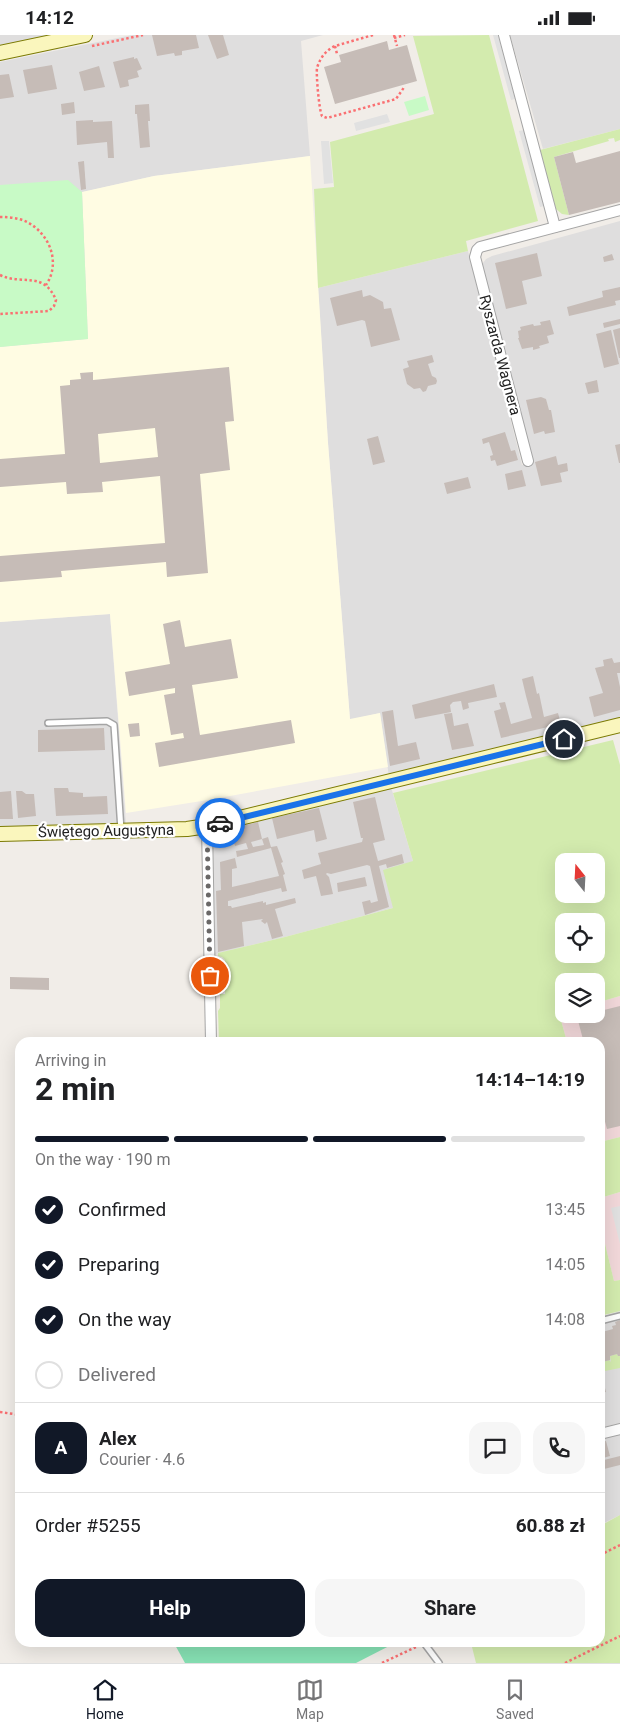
<!DOCTYPE html>
<html lang="en">
<head>
<meta charset="utf-8">
<style>
	:root { --surface:#fff; --page:#f6f6f6; --text:#202124; --muted:#757577; --line:#e0e0e0; --accent:#111827 }
	body { margin:0; font-family:Roboto,sans-serif; background:var(--page); color:var(--text); height:100vh; display:flex; flex-direction:column; font-size:19px; white-space:nowrap }
	* { box-sizing:border-box; margin:0 }
	p { font-size:16px; color:var(--muted) }
	.icon { flex:none; width:28px; height:28px; fill:none; stroke:currentColor; stroke-width:2; stroke-linecap:round; stroke-linejoin:round }
	.map { position:relative; flex:1; overflow:hidden }
	.details { position:absolute; left:15px; top:1002px; width:590px; height:610px; display:flex; flex-direction:column; background:var(--surface); border-radius:15px; box-shadow:0 5px 20px #0002 }
	.details>* { flex:none }
	.needle { width:32px; rotate:342deg }
	.tools { position:absolute; left:555px; top:818px; display:grid; gap:10px }
	.tools a { display:grid; place-items:center; width:50px; height:50px; border-radius:10px; background:var(--surface); box-shadow:0 5px 20px #0002; font-size:25px }
	.pin { position:absolute; display:grid; place-items:center; width:42px; height:42px; color:#fff; margin:-21px; border:2px solid #fff; border-radius:50%; box-shadow:0 1px 5px #0007 }
	.courier { position:absolute; display:grid; place-items:center; width:50px; height:50px; margin:-25px; border:4px solid #1a73e8; border-radius:50%; background:#fff; color:#222; box-shadow:0 1px 6px #0007 }
	.summary em { font-style:normal; font-weight:700 }
	.summary div { display:flex; flex-direction:column-reverse }
	.summary { display:flex; align-items:center; justify-content:space-between; height:85px; padding:0 20px }
	h1 { font-size:32px; font-weight:700; line-height:38px }
	.bar { display:grid; grid-template-columns:repeat(4,1fr); gap:8px 5px; align-content:center; height:60px; padding:0 20px }
	.bar i { height:6px; border-radius:4px; background:var(--line) }
	.bar .active { background:var(--accent) }
	.bar p { grid-column:span 4 }
	.line { display:flex; align-items:center; gap:12px; padding:0 20px; border-top:1px solid var(--line) }
	.line div { flex:1 }
	.round { display:grid; place-items:center; flex:none; width:52px; height:52px; border-radius:15px; background:var(--page) }
	ol { padding:0 20px; list-style:none }
	li { display:flex; align-items:center; gap:15px; height:55px }
	li p { margin-inline-start:auto }
	li .icon { padding:5px; border-radius:50%; background:var(--accent); color:#fff; stroke-width:4 }
	li:last-child { color:var(--muted) }
	li i { width:28px; height:28px; border:2px solid var(--line); border-radius:50% }
	.action { display:flex; gap:10px; margin-top:auto; padding:10px 20px }
	.action a { flex:1; height:58px; border-radius:15px; background:var(--accent); color:#fff; font-size:20px; font-weight:700; line-height:58px; text-align:center }
	.action a+a { background:var(--page); color:var(--text) }
	.status { display:flex; justify-content:space-between; align-items:center; height:35px; padding:0 25px; background:var(--surface); direction:ltr }
	.status svg { height:14px; fill:currentColor }
	.menu { display:flex; justify-content:space-around; align-items:center; height:70px; border-top:1px solid var(--line); background:var(--surface); font-size:14px; color:var(--muted) }
	.menu a { display:grid; justify-items:center; gap:2px }
	.menu .active { color:var(--accent) }
	.map>svg:first-child { display:block }
	.residential { fill:#dfdede }
	.commercial { fill:#f2d8da }
	.education { fill:#fffce3 }
	.grass { fill:#d3ebae; fill-rule:evenodd }
	.park { fill:#c8fac6 }
	.pitch { fill:#86e0b3 }
	.parking { fill:#e1e1e1 }
	.building { fill:#c6bcb7; fill-rule:evenodd }
	.lines { fill:none; stroke-linecap:round; stroke-linejoin:round }
	.lane-casing { stroke:#a5a5a5; stroke-width:8 }
	.street-casing { stroke:#a5a5a5; stroke-width:12 }
	.secondary-casing { stroke:#7c7b05; stroke-width:16 }
	.path { stroke:#fa7072; stroke-width:2.5; stroke-dasharray:2.5 2.5; stroke-linecap:butt }
	.lane { stroke:#fff; stroke-width:5 }
	.street { stroke:#fff; stroke-width:10 }
	.secondary { stroke:#faf6bd; stroke-width:14 }
	.done { stroke:#6a6867; stroke-width:5; stroke-dasharray:0 9 }
	.route { stroke:#1a73e8; stroke-width:6 }
	.labels { text-anchor:middle; dominant-baseline:central; stroke-width:4.5; stroke-linejoin:round; paint-order:stroke }
	.street-label { font-size:15px; fill:#212121; stroke:#fff }
</style>
</head>
<body>
<div class="status"><b>14:12</b><svg viewBox="0 0 49 12"><path d="M0 12V9h3v3zM5 12V6h3v6zM10 12V3h3v9zM15 12V0h3v12zM26 1h20v11H26zM47 4h2v5h-2z"/></svg></div>
<div class="map">
<svg width="620" height="1628" viewBox="0 0 620 1628">
	<rect width="100%" height="100%" fill="#f1ede8"/>
	<!-- residential -->
	<g class="residential">
		<polygon points="0,0 52,0 0,11"/>
		<polygon points="132,0 323,0 301,6 310,121 154,141 83,157 88,304 0,312 0,27"/>
		<polygon points="510,0 620,0 620,94 543,114"/>
		<polygon points="620,186 620,684 389,742 380,678 350,685 328,408 318,253 468,216 522,430 533,427 482,234 483,228 486,224 492,221"/>
		<polygon points="110,579 126,789 0,793 0,587"/>
		<polygon points="391,752 413,826 393,873 285,902 215,919 213,805 217,795"/>
		<polygon points="620,1276 620,1388 600,1393 600,1282"/>
		<polygon points="620,1398 620,1480 600,1490 600,1403"/>
	</g>
	<!-- commercial -->
	<g class="commercial">
		<polygon points="620,961 620,1102 600,1107 600,1008 567,1007 559,978 564,976 564,979 596,979 596,968"/>
		<polygon points="620,1157 620,1245 614,1246 600,1188 600,1163"/>
	</g>
	<!-- education -->
	<polygon class="education" points="310,121 328,408 350,684 380,678 388,732 208,765 126,778 110,579 0,587 0,312 88,304 82,157 154,141"/>
	<!-- grass -->
	<g class="grass">
		<polygon points="489,0 538,186 466,206 468,216 318,253 314,154 334,152 330,107 434,79 413,1"/>
		<polygon points="620,94 620,105 615,107 614,103 608,104 609,106 554,122 569,180 562,179 556,174 540,115"/>
		<path d="M613,705L620,730V961L596,968V946H564V976L559,978L567,1007H219L218,976L220,973V959H225V925L222,922L218,921V918L285,902L393,873L383,835L413,826L393,758ZM564,826H596V859H564ZM564,886H596V919H564Z"/>
		<polygon points="620,1102 620,1157 600,1163 600,1107"/>
		<polygon points="600,1188 614,1246 620,1245 620,1276 600,1281"/>
		<polygon points="617,1319 618,1321 620,1321 620,1333 600,1337 602,1327 609,1325 611,1327 610,1321"/>
		<polygon points="620,1480 620,1628 476,1628 471,1608 600,1608 600,1491"/>
	</g>
	<!-- park -->
	<g class="park">
		<polygon points="425,61 429,75 409,81 404,67"/>
		<polygon points="68,145 82,157 88,304 0,312 0,150"/>
	</g>
	<!-- pitch -->
	<polygon class="pitch" points="174,1608 395,1608 356,1628 185,1628"/>
	<!-- parking -->
	<g class="parking">
		<polygon points="493,0 498,0 515,64 511,65"/>
		<polygon points="387,79 390,87 356,96 354,88"/>
		<polygon points="524,95 544,171 540,172 519,96"/>
		<polygon points="321,106 329,106 333,148 324,149"/>
		<polygon points="620,1171 620,1209 611,1173"/>
	</g>
	<!-- building -->
	<g class="building">
		<polygon points="152,0 196,0 199,13 182,16 182,20 175,21 174,18 157,21"/>
		<polygon points="208,0 223,0 229,20 217,24"/>
		<polygon points="387,6 389,15 407,10 417,46 335,69 324,32 341,27 339,20"/>
		<polygon points="134,22 134,24 137,23 142,34 137,36 139,42 128,45 129,51 120,53 113,27"/>
		<polygon points="52,30 57,54 28,59 23,35"/>
		<polygon points="99,31 105,52 84,56 79,37"/>
		<polygon points="9,39 14,62 0,64 0,40"/>
		<polygon points="74,67 75,78 62,80 61,69"/>
		<polygon points="149,69 150,86 148,86 150,112 140,113 137,79 135,79 135,70"/>
		<polygon points="93,85 93,87 112,86 114,123 108,123 107,107 77,110 76,86"/>
		<polygon points="620,116 620,167 569,180 554,122 573,117 576,128"/>
		<polygon points="84,126 86,154 81,155 78,127"/>
		<polygon points="537,218 542,241 522,246 527,269 506,274 495,228"/>
		<polygon points="612,219 614,225 604,227 603,222"/>
		<polygon points="620,252 620,265 615,266 616,270 569,281 567,272 603,262 602,256"/>
		<polygon points="362,255 363,262 370,260 383,267 384,274 391,273 400,305 371,312 365,286 362,285 337,291 330,263"/>
		<polygon points="620,284 620,289 604,293 603,288"/>
		<polygon points="550,285 554,299 547,301 549,308 539,311 540,313 533,315 533,312 522,314 518,303 519,303 518,296 521,295 520,292 533,289 534,291 541,290 540,287"/>
		<polygon points="620,293 620,323 619,323 613,295"/>
		<polygon points="611,295 619,329 604,333 596,299"/>
		<polygon points="432,320 434,327 428,329 432,341 436,343 437,346 436,349 428,351 426,356 423,357 420,353 414,354 407,349 403,334 409,332 407,326"/>
		<path d="M229,332L234,386L225,387L230,435L200,439L208,538L167,542L166,527L61,536L62,542L0,547V521L165,508L160,441L102,447L103,457L67,459L66,447L0,452V424L65,419L60,351L70,350V345L81,344L80,338L93,337V345ZM155,393L158,422L100,428L98,399Z"/>
		<polygon points="597,345 599,357 588,359 585,348"/>
		<polygon points="541,362 546,364 549,375 551,375 555,397 545,399 544,396 534,399 526,365"/>
		<polygon points="505,397 511,416 515,415 518,425 497,431 495,425 491,426 490,421 493,420 489,407 483,409 482,404"/>
		<polygon points="378,401 385,427 373,430 367,404"/>
		<polygon points="620,409 620,428 619,428 615,410"/>
		<polygon points="556,421 558,430 567,428 568,436 560,438 562,447 541,451 535,427"/>
		<polygon points="522,435 526,451 508,455 505,439"/>
		<polygon points="468,442 471,453 447,459 444,448"/>
		<polygon points="180,585 185,612 231,604 238,643 192,650 200,700 291,685 295,708 159,732 155,708 184,703 183,698 171,700 164,660 175,658 175,653 129,661 125,637 170,629 163,589"/>
		<polygon points="612,623 614,628 620,627 620,638 617,638 620,652 620,675 594,682 589,662 603,658 595,633 604,631 603,625"/>
		<polygon points="533,641 537,659 539,658 544,682 558,678 561,689 501,703 494,676 501,674 499,668 505,667 511,689 532,683 526,661 534,659 526,661 522,644"/>
		<polygon points="494,649 497,662 468,668 469,673 463,675 461,666 453,667 450,670 451,677 415,684 412,670"/>
		<polygon points="393,675 398,711 416,707 420,724 390,731 382,677"/>
		<polygon points="452,678 454,691 468,688 474,711 452,715 444,679"/>
		<polygon points="139,688 140,701 130,702 128,689"/>
		<polygon points="104,693 105,715 38,717 38,695"/>
		<polygon points="54,753 68,753 69,757 83,758 83,762 107,761 108,779 56,781"/>
		<polygon points="11,756 13,784 0,784 0,757"/>
		<polygon points="16,756 22,756 26,759 34,759 36,781 18,783"/>
		<polygon points="375,762 385,805 373,808 378,826 402,819 404,828 387,833 386,829 379,831 389,872 365,880 362,867 370,865 371,868 378,866 370,831 367,830 331,839 327,838 326,839 329,842 333,859 321,861 316,841 304,844 302,835 321,829 318,818 362,807 363,803 361,803 353,767"/>
		<polygon points="319,773 327,804 316,807 314,795 277,804 272,783"/>
		<polygon points="258,787 262,804 251,807 253,812 264,810 262,804 268,802 271,812 277,811 283,827 281,828 285,839 283,840 287,856 282,857 281,853 228,866 228,871 231,871 232,873 263,866 263,868 266,867 266,870 295,863 296,868 275,874 283,901 272,904 267,887 265,889 261,886 263,884 242,887 244,911 218,917 216,856 221,855 220,827 235,823 237,833 232,834 232,852 279,841 271,813 237,822 236,816 248,814 246,808 235,811 230,794"/>
		<polygon points="365,842 367,851 338,857 337,848"/>
		<polygon points="10,942 49,943 49,955 10,954"/>
		<polygon points="620,971 620,1091 607,1094 600,1068 600,1008 584,1008 577,982 596,979 596,977"/>
		<polygon points="620,1285 620,1321 618,1321 617,1319 610,1321 610,1325 602,1327 602,1329 600,1330 600,1301 603,1301 602,1297 613,1294 612,1291 616,1290 615,1287"/>
		<polygon points="600,1345 603,1345 606,1357 600,1358"/>
		<polygon points="606,1406 610,1421 603,1423 600,1407"/>
		<polygon points="620,1421 620,1430 600,1435 600,1426"/>
	</g>
	<g class="lines">
		<defs>
			<g id="lane">
				<polyline points="48,688 107,686 114,690 121,795"/>
				<polyline points="600,1286 620,1281"/>
				<polyline points="424,1608 439,1628"/>
			</g>
			<g id="street">
				<polyline points="504,0 555,192"/>
				<polyline points="528,426 475,222 477,215 480,212 620,175"/>
				<polyline points="207,791 211,1008"/>
				<polyline points="600,1399 620,1394"/>
			</g>
			<g id="secondary">
				<polyline points="0,18 85,0"/>
				<polyline points="0,799 187,794 207,791 620,690"/>
			</g>
		</defs>
		<!-- lane casing -->
		<use href="#lane" class="lane-casing"/>
		<!-- street casing -->
		<use href="#street" class="street-casing"/>
		<!-- secondary casing -->
		<use href="#secondary" class="secondary-casing"/>
		<!-- path -->
		<g class="path">
			<path d="M373,0L335,11C326,15 320,23 317,33C316,39 319,75 322,81L327,83L396,64L405,51"/>
			<polyline points="394,0 397,11"/>
			<polyline points="394,3 405,0"/>
			<polyline points="92,11 143,0"/>
			<polyline points="335,11 337,19"/>
			<path d="M0,182C9,182 19,183 27,187C50,199 61,228 46,250"/>
			<path d="M0,240C23,251 43,235 56,265L54,271L49,276L0,279"/>
			<polyline points="0,1377 20,1380"/>
			<polyline points="600,1520 620,1510"/>
			<polyline points="382,1628 416,1612"/>
			<polyline points="565,1628 620,1601"/>
		</g>
		<!-- lane -->
		<use href="#lane" class="lane"/>
		<!-- street -->
		<use href="#street" class="street"/>
		<!-- secondary -->
		<use href="#secondary" class="secondary"/>
	</g>
	<g class="lines">
		<!-- done -->
		<polyline class="done" points="210,941 207,791 220,788"/>
		<!-- route -->
		<polyline class="route" points="220,788 564,704"/>
	</g>
	<g class="labels">
		<!-- street labels -->
		<g class="street-label">
			<text transform="translate(500 320) rotate(75)">Ryszarda Wagnera</text>
			<text transform="translate(106 796) rotate(-1)">Świętego Augustyna</text>
		</g>
	</g>
</svg>
<div class="tools">
<a><svg class="needle" viewBox="-14 -14 28 28"><path d="M0-13l5 13h-10z" fill="#e53935"/><path d="M0 13l5-13h-10z" fill="#757577"/></svg></a>
<a><svg class="icon" aria-label="locate" viewBox="0 0 24 24"><circle cx="12" cy="12" r="6"/><path d="M12 2v4M12 18v4M2 12h4M18 12h4"/></svg></a>
<a><svg class="icon" aria-label="layers" viewBox="0 0 24 24"><path d="M12 4l9 5-9 5-9-5zM3 14l9 5 9-5"/></svg></a>
</div>
<div class="pin" style="left:210px;top:941px;background:#ea580c"><svg class="icon" aria-label="bag" viewBox="0 0 24 24"><path d="M5 8h14l-1 12H6zM9 8a3 3 0 0 1 6 0"/></svg></div>
<div class="pin" style="left:564px;top:704px;background:#1f2937"><svg class="icon" aria-label="home" viewBox="0 0 24 24"><path d="M3 11l9-7 9 7M6 9v11h12V9"/></svg></div>
<div class="courier" style="left:220px;top:788px"><svg class="icon" aria-label="car" viewBox="0 0 24 24"><path d="M5 17H2v-5l4-1 3-4h7l3 4 3 1v5h-3M9 17h6M6 11h13"/><circle cx="7" cy="17" r="2"/><circle cx="17" cy="17" r="2"/></svg></div>
<section class="details">
<div class="summary"><div><h1>2 min</h1><p>Arriving in</p></div><em>14:14–14:19</em></div>
<div class="bar"><i class="active"></i><i class="active"></i><i class="active"></i><i></i><p>On the way · 190 m</p></div>
<ol>
<li><svg class="icon" aria-label="check" viewBox="0 0 24 24"><path d="M5 12l5 5 9-10"/></svg>Confirmed<p>13:45</p></li>
<li><svg class="icon" aria-label="check" viewBox="0 0 24 24"><path d="M5 12l5 5 9-10"/></svg>Preparing<p>14:05</p></li>
<li><svg class="icon" aria-label="check" viewBox="0 0 24 24"><path d="M5 12l5 5 9-10"/></svg>On the way<p>14:08</p></li>
<li><i></i>Delivered</li>
</ol>
<div class="line" style="height:90px"><b class="round" style="background:var(--accent);color:#fff">A</b><div><b>Alex</b><p>Courier · 4.6</p></div><a class="round"><svg class="icon" aria-label="chat" viewBox="0 0 24 24"><path d="M4 5h16v11H9l-5 4z"/></svg></a><a class="round"><svg class="icon" aria-label="phone" viewBox="0 0 24 24"><path d="M5 4h4l2 5-3 2q2 4 5 5l2-3 5 2v4C11 20 4 13 5 4z"/></svg></a></div>
<div class="line" style="height:65px"><div>Order #5255</div><b>60.88 zł</b></div>
<div class="action"><a>Help</a><a>Share</a></div>
</section>
</div>
<nav class="menu">
<a class="active"><svg class="icon" aria-label="home" viewBox="0 0 24 24"><path d="M3 11l9-7 9 7M6 9v11h12V9"/></svg>Home</a>
<a><svg class="icon" aria-label="map" viewBox="0 0 24 24"><path d="M3 6l6-2 6 2 6-2v14l-6 2-6-2-6 2zM9 4v14M15 6v14"/></svg>Map</a>
<a><svg class="icon" aria-label="saved" viewBox="0 0 24 24"><path d="M7 4h10v16l-5-4-5 4z"/></svg>Saved</a>
</nav>
</body>
</html>
